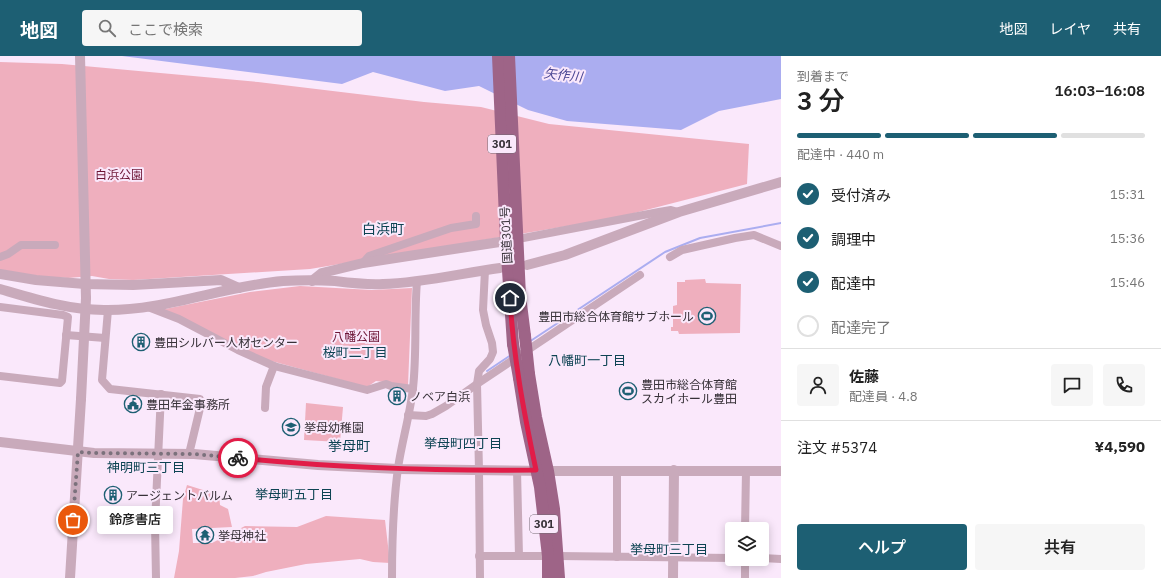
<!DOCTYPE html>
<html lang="ja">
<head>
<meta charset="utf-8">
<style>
	:root { --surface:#fff; --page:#f6f6f6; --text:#222; --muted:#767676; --line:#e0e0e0; --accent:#1d5f73 }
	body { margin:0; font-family:"IBM Plex Sans","Noto Sans JP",sans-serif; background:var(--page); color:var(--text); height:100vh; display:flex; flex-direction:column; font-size:15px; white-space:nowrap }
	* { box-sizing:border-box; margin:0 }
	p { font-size:13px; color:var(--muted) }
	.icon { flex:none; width:22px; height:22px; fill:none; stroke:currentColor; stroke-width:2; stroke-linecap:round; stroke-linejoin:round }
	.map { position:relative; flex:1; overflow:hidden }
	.sheet { display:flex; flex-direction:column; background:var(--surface); width:380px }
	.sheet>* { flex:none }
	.controls { position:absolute; left:725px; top:466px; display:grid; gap:8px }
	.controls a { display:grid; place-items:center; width:44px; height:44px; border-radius:4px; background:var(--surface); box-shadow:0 2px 10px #0003; font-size:20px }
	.pin { position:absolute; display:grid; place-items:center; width:34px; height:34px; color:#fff; margin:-17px; border:2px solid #fff; border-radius:50%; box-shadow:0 1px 4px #0007 }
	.courier { position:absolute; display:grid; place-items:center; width:40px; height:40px; margin:-20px; border:3px solid #e11d48; border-radius:50%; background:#fff; color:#222; box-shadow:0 1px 5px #0007 }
	.bubble { position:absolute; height:28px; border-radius:4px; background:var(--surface); box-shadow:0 2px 10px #0003; font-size:13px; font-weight:600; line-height:28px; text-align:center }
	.head em { font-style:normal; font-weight:600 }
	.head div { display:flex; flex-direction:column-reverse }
	.head { display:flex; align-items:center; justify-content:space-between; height:68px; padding:0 16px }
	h1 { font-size:26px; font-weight:600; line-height:30px }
	.bar { display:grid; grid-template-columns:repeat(4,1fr); gap:6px 4px; align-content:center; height:48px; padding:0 16px }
	.bar i { height:5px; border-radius:3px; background:var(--line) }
	.bar .selected { background:var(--accent) }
	.bar p { grid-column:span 4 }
	.line { display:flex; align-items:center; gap:10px; padding:0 16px; border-top:1px solid var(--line) }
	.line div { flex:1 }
	.round { display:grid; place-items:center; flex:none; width:42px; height:42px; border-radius:4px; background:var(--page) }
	ol { padding:0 16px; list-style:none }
	li { display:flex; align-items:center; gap:12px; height:44px }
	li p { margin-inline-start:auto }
	li .icon { padding:4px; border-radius:50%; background:var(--accent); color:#fff; stroke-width:4 }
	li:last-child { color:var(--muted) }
	li i { width:22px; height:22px; border:2px solid var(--line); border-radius:50% }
	.action { display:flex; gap:8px; margin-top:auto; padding:8px 16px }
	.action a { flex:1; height:46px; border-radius:4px; background:var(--accent); color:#fff; font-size:16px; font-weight:600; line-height:46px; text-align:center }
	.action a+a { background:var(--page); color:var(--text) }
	header { display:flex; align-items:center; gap:24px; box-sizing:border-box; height:56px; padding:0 20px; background:var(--accent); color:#fff }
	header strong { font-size:19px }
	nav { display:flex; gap:22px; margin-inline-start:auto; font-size:14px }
	.search { width:280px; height:36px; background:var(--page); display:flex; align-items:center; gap:10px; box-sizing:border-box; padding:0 14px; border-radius:4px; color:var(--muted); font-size:15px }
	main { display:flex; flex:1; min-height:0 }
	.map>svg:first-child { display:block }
	.green { fill:#efafbe }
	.water { fill:#abadf0 }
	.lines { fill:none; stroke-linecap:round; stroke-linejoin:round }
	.stream { stroke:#abadf0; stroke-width:2 }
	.minor { stroke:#c9aabb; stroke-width:8 }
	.tertiary { stroke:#c9aabb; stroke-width:10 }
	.trunk { stroke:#9e6487; stroke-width:12 }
	.tertiary-bridge { stroke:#c9aabb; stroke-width:10 }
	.trunk-bridge { stroke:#9e6487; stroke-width:12 }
	.done { stroke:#7b717c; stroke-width:4; stroke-dasharray:0 7.2 }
	.route { stroke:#e11d48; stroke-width:5 }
	.labels { text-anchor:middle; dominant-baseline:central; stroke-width:4; stroke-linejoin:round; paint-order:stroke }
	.shield { fill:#fae8fb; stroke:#726872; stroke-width:1 }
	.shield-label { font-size:11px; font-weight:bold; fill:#373138 }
	.park-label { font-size:12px; fill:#6d1435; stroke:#fae8fb }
	.street-label { font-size:12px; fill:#373138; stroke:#fae8fb }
	.poi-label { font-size:12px; fill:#373138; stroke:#fae8fb; text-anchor:start }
	.water-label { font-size:13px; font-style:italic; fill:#494593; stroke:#fae8fb }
	.neighbourhood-label { font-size:13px; fill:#0d4353; stroke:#fae8fb }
	.quarter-label { font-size:14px; fill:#0d4353; stroke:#fae8fb }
</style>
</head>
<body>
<header>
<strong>地図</strong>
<div class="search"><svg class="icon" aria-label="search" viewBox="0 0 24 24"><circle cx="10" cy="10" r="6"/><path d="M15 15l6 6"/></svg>ここで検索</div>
<nav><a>地図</a><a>レイヤ</a><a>共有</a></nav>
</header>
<main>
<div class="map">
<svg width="781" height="522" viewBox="0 0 781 522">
	<rect width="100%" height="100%" fill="#fae8fb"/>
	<!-- green -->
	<g class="green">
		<polygon points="0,6 62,8 258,26 424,46 481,51 549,68 749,88 747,128 615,162 310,213 133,224 109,223 92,220 68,222 36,220 0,214"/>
		<polygon points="705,223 706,227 741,228 740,277 679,278 678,275 671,275 671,271 673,271 673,250 677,249 677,226 685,226 685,224"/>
		<polygon points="300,230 372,234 412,232 408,329 376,325 367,331 264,303 160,254 250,236"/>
		<polygon points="306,347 343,351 340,386 304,384"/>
		<polygon points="187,429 219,439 220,449 228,453 232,471 192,473 193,487 212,487 245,470 297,471 326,460 385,464 390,507 373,506 360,503 306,508 266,516 253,520 235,522 174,522 179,495 183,443"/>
	</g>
	<!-- water -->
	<polygon class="water" points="122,0 781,0 781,43 719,55 681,74 567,65 528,54 479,30 445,35 373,16 342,28"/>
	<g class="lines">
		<!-- stream -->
		<g class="stream">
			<polyline points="529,286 665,196 700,182 781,167"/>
			<polyline points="487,315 511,299"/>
		</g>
		<!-- minor -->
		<g class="minor">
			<polyline points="518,183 659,156 671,154 678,156"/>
			<polyline points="0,201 8,198 21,189 55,189"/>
			<polyline points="670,201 682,194 735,182 754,179 781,190"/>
			<polyline points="363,207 369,200 451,172 476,168 476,160"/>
			<polyline points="148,251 179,263 238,294 274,310 367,334 386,328 391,330 413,333"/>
			<polyline points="108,254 102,324 110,333 200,343 201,348 189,398"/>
			<polyline points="66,279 105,282"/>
			<polyline points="0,320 60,327 62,325 68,261 63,259 0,251"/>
			<polyline points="265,352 266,331 274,310"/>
			<polyline points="408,359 426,360 432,358 446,350 477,328 640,219"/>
			<polyline points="517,414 519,500"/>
			<polyline points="745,473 746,415"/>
			<polyline points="479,500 548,500"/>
			<polyline points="558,500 732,502"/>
			<polyline points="617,501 617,414"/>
			<polyline points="762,502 781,503"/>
			<polyline points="156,522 155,467 161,338"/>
			<path d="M392,522C392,486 393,449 398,412C402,385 410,359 413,332C417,296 414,261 417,225"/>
			<polyline points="480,522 479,414 477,328 479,315 490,303 493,296 492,287 486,269 483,254 485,214"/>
			<polyline points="745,522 745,503"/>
		</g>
		<!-- tertiary -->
		<g class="tertiary">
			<polyline points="80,0 86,242"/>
			<polyline points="527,209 565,199 679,156 781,126"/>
			<polyline points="0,218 36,224 85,228 133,229 221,224 239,232"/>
			<polyline points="312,225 322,217 363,207 506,185"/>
			<path d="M0,233C34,243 68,254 104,254C165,255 223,230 283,225C300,224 318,224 335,225C351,227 367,229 383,228C423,227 462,217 500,212"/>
			<polyline points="0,386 94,397 194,398 318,409 398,413 548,415 781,415"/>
			<polyline points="70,522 81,343"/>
			<polyline points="673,522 674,414"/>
		</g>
		<!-- trunk -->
		<g class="trunk">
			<polyline points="498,0 506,185 513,288"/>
			<polyline points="509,0 520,240 525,280"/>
			<polyline points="529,318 536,361 548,415 554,453 559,522"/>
			<polyline points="519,322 526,366 540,431 548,500 548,522"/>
		</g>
		<!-- tertiary-bridge -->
		<polyline class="tertiary-bridge" points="81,343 86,242"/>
		<!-- trunk-bridge -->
		<g class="trunk-bridge">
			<polyline points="525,280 529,318"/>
			<polyline points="513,288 519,322"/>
		</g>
	</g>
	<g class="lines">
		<!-- done -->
		<polyline class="done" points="73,464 78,396 94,397 194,398 238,402"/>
		<!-- route -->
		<path class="route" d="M238,402C337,412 437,415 536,414C524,357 513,300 510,242"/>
	</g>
	<!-- icons -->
	<defs>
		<symbol id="stadium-ring" viewBox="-11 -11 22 22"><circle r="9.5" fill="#fae8fb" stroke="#1d5f73" stroke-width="1.5"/><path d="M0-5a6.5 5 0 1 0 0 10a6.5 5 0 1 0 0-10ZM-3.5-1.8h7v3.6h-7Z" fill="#1d5f73"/></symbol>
		<symbol id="building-ring" viewBox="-11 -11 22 22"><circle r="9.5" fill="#fae8fb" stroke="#1d5f73" stroke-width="1.5"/><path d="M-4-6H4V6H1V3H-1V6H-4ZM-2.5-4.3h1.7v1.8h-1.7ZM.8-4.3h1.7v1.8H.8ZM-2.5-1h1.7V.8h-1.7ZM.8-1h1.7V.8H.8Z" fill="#1d5f73"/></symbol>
		<symbol id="civic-ring" viewBox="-11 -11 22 22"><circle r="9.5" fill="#fae8fb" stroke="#1d5f73" stroke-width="1.5"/><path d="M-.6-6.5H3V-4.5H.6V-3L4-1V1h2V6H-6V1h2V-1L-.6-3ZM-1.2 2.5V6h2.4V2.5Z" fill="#1d5f73"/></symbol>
		<symbol id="school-ring" viewBox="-11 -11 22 22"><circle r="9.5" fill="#fae8fb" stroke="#1d5f73" stroke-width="1.5"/><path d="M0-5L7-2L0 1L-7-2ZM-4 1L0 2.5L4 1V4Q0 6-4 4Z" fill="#1d5f73"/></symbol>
		<symbol id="temple-ring" viewBox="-11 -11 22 22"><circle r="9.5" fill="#fae8fb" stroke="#1d5f73" stroke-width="1.5"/><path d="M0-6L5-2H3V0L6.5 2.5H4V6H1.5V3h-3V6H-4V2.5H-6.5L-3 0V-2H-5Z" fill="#1d5f73"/></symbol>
	</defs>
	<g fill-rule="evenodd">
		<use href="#stadium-ring" x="697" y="250" width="20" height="20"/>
		<use href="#building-ring" x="131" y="276" width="20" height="20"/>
		<use href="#stadium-ring" x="618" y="325" width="20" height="20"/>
		<use href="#building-ring" x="387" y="330" width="20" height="20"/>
		<use href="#civic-ring" x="123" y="338" width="20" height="20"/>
		<use href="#school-ring" x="281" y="361" width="20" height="20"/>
		<use href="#building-ring" x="103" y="429" width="20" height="20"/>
		<use href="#temple-ring" x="195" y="469" width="20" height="20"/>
	</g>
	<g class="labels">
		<!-- shield labels -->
		<g class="shield">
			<rect x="488" y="79" width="28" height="18" rx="3"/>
			<rect x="530" y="459" width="28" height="18" rx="3"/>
		</g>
		<g class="shield-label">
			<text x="502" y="88">301</text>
			<text x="544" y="468">301</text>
		</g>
		<!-- park labels -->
		<g class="park-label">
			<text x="119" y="118">白浜公園</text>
			<text x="356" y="280">八幡公園</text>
		</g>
		<!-- street labels -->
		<g class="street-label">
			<text transform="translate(506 179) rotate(-93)">国道301号</text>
		</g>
		<!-- poi labels -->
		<g class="poi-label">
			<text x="694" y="260" text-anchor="end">豊田市総合体育館サブホール</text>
			<text x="154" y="286">豊田シルバー人材センター</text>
			<text x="641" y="328">豊田市総合体育館<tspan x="641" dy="14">スカイホール豊田</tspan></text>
			<text x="410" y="340">ノベア白浜</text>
			<text x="146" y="348">豊田年金事務所</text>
			<text x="304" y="371">挙母幼稚園</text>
			<text x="126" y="439">アージェントバルム</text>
			<text x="218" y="479">挙母神社</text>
		</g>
		<!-- water labels -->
		<g class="water-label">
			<text transform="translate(563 19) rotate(6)">矢作川</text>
		</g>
		<!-- neighbourhood labels -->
		<g class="neighbourhood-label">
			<text x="355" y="296">桜町二丁目</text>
			<text x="587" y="304">八幡町一丁目</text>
			<text x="463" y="387">挙母町四丁目</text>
			<text x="146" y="411">神明町三丁目</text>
			<text x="294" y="438">挙母町五丁目</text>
			<text x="669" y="493">挙母町三丁目</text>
		</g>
		<!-- quarter labels -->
		<g class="quarter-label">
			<text x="383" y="173">白浜町</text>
			<text x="349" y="390">挙母町</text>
		</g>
	</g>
</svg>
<div class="controls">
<a><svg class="icon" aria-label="layers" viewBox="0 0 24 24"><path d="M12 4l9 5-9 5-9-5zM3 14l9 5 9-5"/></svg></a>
</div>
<div class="pin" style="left:73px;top:464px;background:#ea580c"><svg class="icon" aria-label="bag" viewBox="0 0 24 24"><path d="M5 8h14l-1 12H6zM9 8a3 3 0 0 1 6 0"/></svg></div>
<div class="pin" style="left:510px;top:242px;background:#1f2937"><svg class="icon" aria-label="home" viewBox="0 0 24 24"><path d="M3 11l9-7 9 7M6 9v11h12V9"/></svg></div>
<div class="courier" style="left:238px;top:402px"><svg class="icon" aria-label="bike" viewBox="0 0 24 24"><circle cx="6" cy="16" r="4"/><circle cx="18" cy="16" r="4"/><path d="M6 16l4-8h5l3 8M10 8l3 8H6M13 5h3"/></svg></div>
<div class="bubble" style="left:97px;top:450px;width:76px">鈴彦書店</div>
</div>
<section class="sheet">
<div class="head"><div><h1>3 分</h1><p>到着まで</p></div><em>16:03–16:08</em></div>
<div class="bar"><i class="selected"></i><i class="selected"></i><i class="selected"></i><i></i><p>配達中 · 440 m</p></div>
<ol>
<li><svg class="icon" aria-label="check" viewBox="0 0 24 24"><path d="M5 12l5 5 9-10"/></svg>受付済み<p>15:31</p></li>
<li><svg class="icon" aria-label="check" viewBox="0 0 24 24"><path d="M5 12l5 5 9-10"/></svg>調理中<p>15:36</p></li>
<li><svg class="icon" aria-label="check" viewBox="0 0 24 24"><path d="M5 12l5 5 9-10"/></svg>配達中<p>15:46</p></li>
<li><i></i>配達完了</li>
</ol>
<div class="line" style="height:72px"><a class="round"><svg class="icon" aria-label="person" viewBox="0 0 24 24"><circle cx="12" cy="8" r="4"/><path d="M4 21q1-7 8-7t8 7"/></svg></a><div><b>佐藤</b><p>配達員 · 4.8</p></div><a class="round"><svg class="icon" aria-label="chat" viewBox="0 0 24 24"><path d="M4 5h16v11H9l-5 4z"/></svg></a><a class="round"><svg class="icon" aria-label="phone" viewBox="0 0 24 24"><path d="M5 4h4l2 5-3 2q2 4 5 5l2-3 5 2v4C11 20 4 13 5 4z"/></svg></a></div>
<div class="line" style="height:52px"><div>注文 #5374</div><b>¥4,590</b></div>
<div class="action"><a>ヘルプ</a><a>共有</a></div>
</section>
</main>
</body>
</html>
